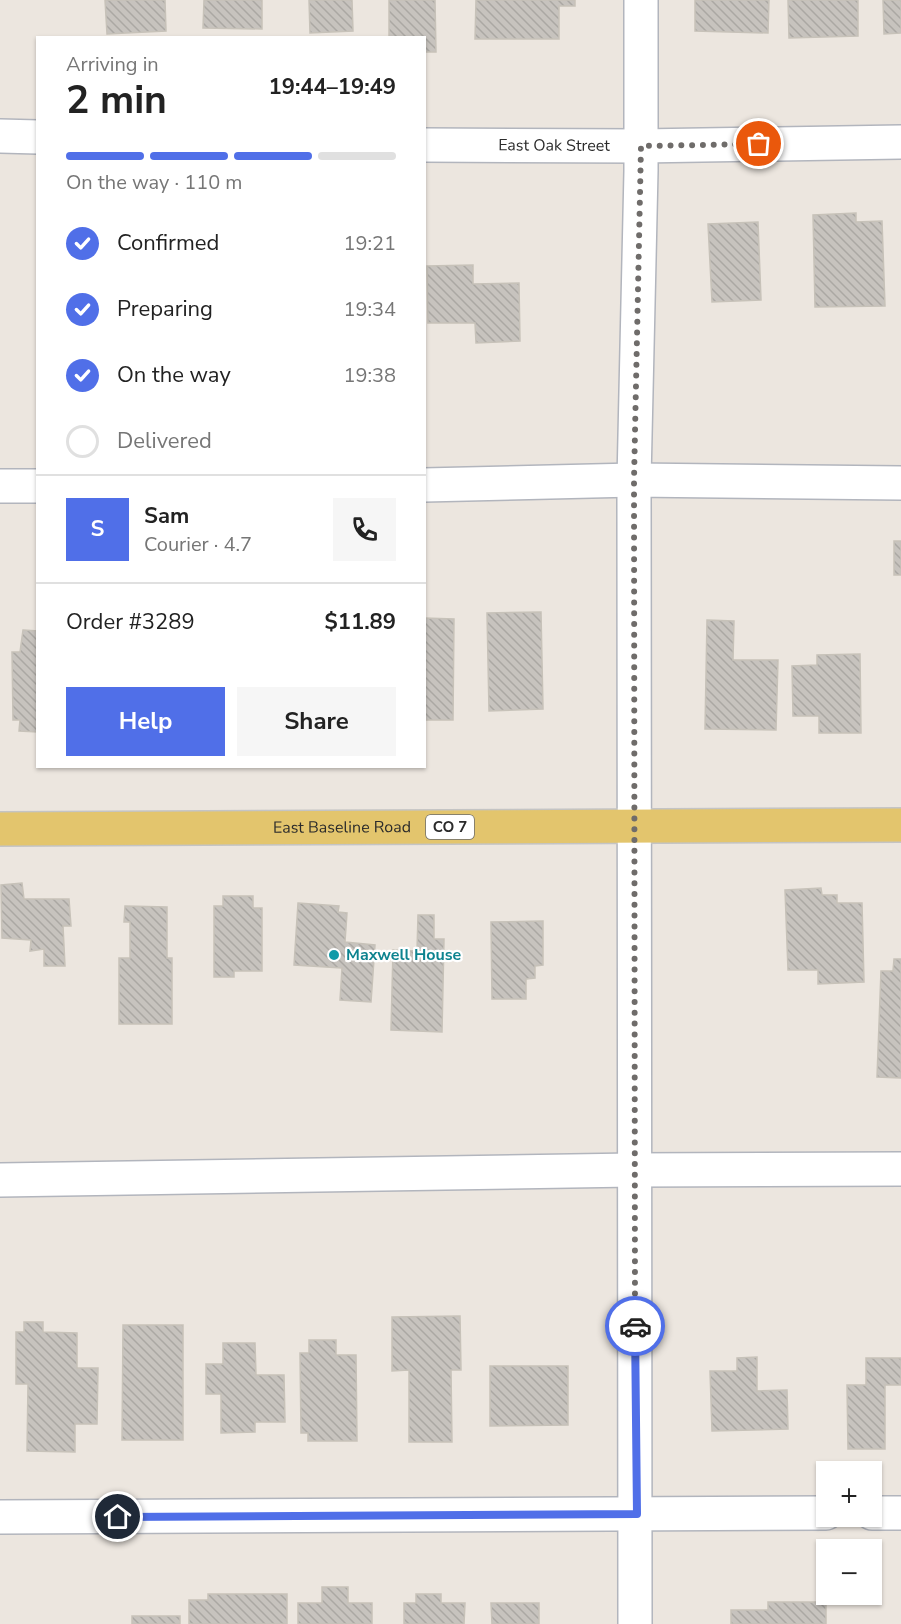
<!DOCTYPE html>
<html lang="en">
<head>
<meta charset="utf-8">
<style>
	:root { --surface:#fff; --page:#f6f6f6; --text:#222; --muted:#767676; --line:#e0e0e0; --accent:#506fe8 }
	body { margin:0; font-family:"Nunito Sans",sans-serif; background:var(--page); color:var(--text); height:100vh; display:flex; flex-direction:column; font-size:22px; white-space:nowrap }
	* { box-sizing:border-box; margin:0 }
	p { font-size:20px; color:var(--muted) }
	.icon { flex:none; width:33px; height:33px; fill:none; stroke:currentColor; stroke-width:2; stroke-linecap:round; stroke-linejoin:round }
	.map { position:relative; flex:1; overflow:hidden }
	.panel { position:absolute; left:36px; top:36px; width:390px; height:732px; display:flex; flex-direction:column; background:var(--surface); border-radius:0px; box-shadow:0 2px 4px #0004 }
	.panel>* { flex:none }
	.controls { position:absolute; left:816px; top:1461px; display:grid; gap:12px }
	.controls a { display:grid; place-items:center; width:66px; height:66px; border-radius:0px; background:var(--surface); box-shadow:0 2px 4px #0004; font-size:30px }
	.pin { position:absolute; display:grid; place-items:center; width:51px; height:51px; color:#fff; margin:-26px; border:3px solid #fff; border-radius:50%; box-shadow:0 2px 6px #0007 }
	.courier { position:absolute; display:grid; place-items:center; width:60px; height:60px; margin:-30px; border:4px solid #506fe8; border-radius:50%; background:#fff; color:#222; box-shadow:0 2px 8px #0007 }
	.overview em { font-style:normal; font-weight:700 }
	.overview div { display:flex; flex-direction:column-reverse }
	.overview { display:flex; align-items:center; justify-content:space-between; height:102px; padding:0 30px }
	h1 { font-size:39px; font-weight:700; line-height:45px }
	.bar { display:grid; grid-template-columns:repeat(4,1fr); gap:9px 6px; align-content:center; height:72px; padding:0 30px }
	.bar i { height:8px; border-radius:4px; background:var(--line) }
	.bar .on { background:var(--accent) }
	.bar p { grid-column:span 4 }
	.line { display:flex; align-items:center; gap:15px; padding:0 30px; border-top:2px solid var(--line) }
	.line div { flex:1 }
	.round { display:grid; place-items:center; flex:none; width:63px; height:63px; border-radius:0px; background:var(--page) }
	ol { padding:0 30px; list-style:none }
	li { display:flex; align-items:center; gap:18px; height:66px }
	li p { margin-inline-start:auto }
	li .icon { padding:6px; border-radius:50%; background:var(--accent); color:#fff; stroke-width:4 }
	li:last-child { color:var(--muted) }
	li i { width:33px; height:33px; border:3px solid var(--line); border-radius:50% }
	.action { display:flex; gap:12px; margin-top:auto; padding:12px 30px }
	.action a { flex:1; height:69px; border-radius:0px; background:var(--accent); color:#fff; font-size:24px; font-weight:700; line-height:69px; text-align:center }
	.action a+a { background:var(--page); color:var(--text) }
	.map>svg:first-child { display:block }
	.building { fill:url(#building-back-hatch); stroke:#c7c2b9; stroke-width:1.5 }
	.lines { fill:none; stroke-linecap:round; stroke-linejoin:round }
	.minor-casing { stroke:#b2b5bd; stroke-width:36 }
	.major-casing { stroke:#c4c4c4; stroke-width:36 }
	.minor { stroke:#fff; stroke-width:33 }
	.major { stroke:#e3c56d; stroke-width:33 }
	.done { stroke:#6f6c6a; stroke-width:6; stroke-dasharray:0 10.8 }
	.route { stroke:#506fe8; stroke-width:8 }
	.culture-dot { fill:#0f9aa8; stroke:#fff; stroke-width:2 }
	.labels { text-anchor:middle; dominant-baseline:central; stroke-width:4.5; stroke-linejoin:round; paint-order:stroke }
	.shield { fill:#fff; stroke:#6b6b6b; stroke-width:1.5 }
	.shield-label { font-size:15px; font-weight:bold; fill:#2b2b2b }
	.street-label { font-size:16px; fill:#2b2b2b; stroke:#fff }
	.culture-label { font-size:16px; font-weight:bold; fill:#0d838f; stroke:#fff; text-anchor:start }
</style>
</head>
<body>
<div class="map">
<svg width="901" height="1624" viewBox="0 0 901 1624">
	<defs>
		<pattern id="building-back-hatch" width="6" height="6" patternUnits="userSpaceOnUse" patternTransform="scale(1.5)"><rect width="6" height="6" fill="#c7c3be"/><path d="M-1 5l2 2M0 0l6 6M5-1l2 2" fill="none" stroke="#aba8a3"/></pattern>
	</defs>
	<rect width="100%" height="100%" fill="#ece6df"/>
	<!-- building -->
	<g class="building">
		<polygon points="105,0 165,0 166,31 107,34"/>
		<polygon points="204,0 262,0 262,29 203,28"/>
		<polygon points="309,0 352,0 353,31 310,33"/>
		<polygon points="389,0 435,0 436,52 424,52 424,38 389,38"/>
		<polygon points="476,0 575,0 575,6 559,6 559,39 475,39"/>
		<polygon points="695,0 769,0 768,33 695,31"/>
		<polygon points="788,0 858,0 858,36 789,38"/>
		<polygon points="883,0 901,0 901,33 884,34"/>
		<polygon points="856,213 856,222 882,221 885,306 815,307 813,215"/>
		<polygon points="758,222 761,300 712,302 708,224"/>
		<polygon points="473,265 473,284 519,283 520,341 476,343 475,323 428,323 427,266"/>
		<rect x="894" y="541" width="7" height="34"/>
		<polygon points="541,612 543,709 489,711 487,613"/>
		<polygon points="424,618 454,619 453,720 424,720"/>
		<polygon points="707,620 734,621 733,660 778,660 776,730 705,729"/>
		<polygon points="23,630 38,631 38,732 19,731 20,720 13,720 12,652 20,652"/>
		<polygon points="860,654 861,733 819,733 819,716 793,716 792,666 817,665 817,655"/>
		<polygon points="22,883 24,899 69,899 71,926 63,926 65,966 44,966 44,949 30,951 31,940 2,938 1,885"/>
		<polygon points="821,888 822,895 837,895 837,903 862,903 864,982 818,984 818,970 788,970 785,890"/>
		<polygon points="223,896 253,896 253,908 262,908 262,971 234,971 234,977 214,977 214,906 223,906"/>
		<polygon points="298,903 339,906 338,912 347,913 345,942 375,945 371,1002 340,1000 342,968 294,965"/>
		<polygon points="125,906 167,907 167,958 172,958 172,1024 119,1024 119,958 130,958 130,922 124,922"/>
		<polygon points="418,915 434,915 434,939 444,939 442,1032 391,1030 393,950 417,951"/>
		<polygon points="543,921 543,965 535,966 535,978 526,979 526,999 492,999 491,922"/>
		<polygon points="894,959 901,959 901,1078 877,1077 881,971 893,971"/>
		<polygon points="460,1316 461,1370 451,1370 452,1442 409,1442 409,1370 392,1371 392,1317"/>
		<polygon points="24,1322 43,1322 43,1332 77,1333 77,1368 98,1368 97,1424 75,1424 75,1452 27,1451 28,1384 16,1384 16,1332 24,1332"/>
		<polygon points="123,1325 183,1325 183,1440 122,1440"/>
		<polygon points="309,1340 336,1340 336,1355 356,1355 357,1441 308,1441 308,1433 301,1433 300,1353 309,1353"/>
		<polygon points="223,1343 255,1343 256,1375 284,1375 285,1422 255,1422 255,1432 221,1433 221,1394 206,1394 206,1364 223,1364"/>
		<polygon points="757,1357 757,1391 787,1390 788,1429 712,1431 710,1371 737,1371 737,1358"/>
		<polygon points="866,1358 901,1358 901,1385 885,1385 885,1449 848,1449 847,1385 866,1385"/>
		<polygon points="490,1366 568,1366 568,1425 490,1426"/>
		<polygon points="322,1587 348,1587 348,1603 372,1603 372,1624 298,1624 298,1603 322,1603"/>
		<polygon points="208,1594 287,1594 287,1624 189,1624 189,1600 208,1600"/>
		<polygon points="416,1594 441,1594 441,1603 465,1603 464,1624 404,1624 404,1603 416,1603"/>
		<polygon points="768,1602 826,1602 826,1624 731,1624 731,1610 768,1610"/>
		<polygon points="491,1603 539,1603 539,1624 492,1624"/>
		<rect x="132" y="1616" width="48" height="8"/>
	</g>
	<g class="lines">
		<defs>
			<g id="minor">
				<polyline points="0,136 38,137"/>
				<path id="s1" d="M424,145L641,146L901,142"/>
				<polyline points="424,485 634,480 901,483"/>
				<polyline points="0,486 38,486"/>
				<polyline points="0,1180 633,1170 901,1169"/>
				<polyline points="872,1513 901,1513"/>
				<polyline points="0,1517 826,1513"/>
				<polyline points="635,1624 634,480 641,171 641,0"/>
			</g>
			<g id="major">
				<path id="s2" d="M0,829L901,825"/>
			</g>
		</defs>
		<!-- minor casing -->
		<use href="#minor" class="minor-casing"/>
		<!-- major casing -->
		<use href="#major" class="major-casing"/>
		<!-- minor -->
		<use href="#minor" class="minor"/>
		<!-- major -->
		<use href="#major" class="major"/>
	</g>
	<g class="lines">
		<!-- done -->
		<polyline class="done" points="635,1326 634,480 641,146 759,144"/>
		<!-- route -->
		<polyline class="route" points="118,1517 637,1514 635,1326"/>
	</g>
	<!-- markers -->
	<circle class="culture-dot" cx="334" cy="955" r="6"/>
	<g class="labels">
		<!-- shield labels -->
		<rect class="shield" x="426" y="815" width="48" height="24" rx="4.5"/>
		<g class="shield-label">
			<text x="450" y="827">CO 7</text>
		</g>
		<!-- street labels -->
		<g class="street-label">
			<text stroke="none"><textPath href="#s1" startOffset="130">East Oak Street</textPath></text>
			<text stroke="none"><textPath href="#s2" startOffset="342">East Baseline Road</textPath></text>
		</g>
		<!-- culture labels -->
		<g class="culture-label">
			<text x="346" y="955">Maxwell House</text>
		</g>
	</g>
</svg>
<div class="controls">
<a>+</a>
<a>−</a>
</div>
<div class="pin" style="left:759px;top:144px;background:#ea580c"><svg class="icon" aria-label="bag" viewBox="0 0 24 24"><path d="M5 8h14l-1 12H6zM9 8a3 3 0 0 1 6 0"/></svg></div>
<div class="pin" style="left:118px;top:1517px;background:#1f2937"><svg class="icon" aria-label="home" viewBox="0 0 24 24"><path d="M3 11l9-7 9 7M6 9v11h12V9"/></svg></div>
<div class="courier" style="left:635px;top:1326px"><svg class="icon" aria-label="car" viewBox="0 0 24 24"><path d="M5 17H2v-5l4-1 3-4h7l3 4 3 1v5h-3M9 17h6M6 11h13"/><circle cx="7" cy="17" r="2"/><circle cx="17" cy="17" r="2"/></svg></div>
<section class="panel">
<div class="overview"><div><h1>2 min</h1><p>Arriving in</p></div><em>19:44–19:49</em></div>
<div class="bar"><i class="on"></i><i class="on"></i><i class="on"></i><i></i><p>On the way · 110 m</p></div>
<ol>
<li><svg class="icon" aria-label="check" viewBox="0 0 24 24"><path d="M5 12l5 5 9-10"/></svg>Confirmed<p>19:21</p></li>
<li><svg class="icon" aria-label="check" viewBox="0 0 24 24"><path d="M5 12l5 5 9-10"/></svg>Preparing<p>19:34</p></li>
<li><svg class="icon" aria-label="check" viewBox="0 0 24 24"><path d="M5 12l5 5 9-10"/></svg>On the way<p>19:38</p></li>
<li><i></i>Delivered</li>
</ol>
<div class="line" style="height:108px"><b class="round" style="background:var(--accent);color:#fff">S</b><div><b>Sam</b><p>Courier · 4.7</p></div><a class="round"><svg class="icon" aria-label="phone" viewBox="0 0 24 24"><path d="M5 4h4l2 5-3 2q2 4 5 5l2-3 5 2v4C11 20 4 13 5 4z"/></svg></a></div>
<div class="line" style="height:78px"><div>Order #3289</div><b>$11.89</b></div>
<div class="action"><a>Help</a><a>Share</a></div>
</section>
</div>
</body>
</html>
